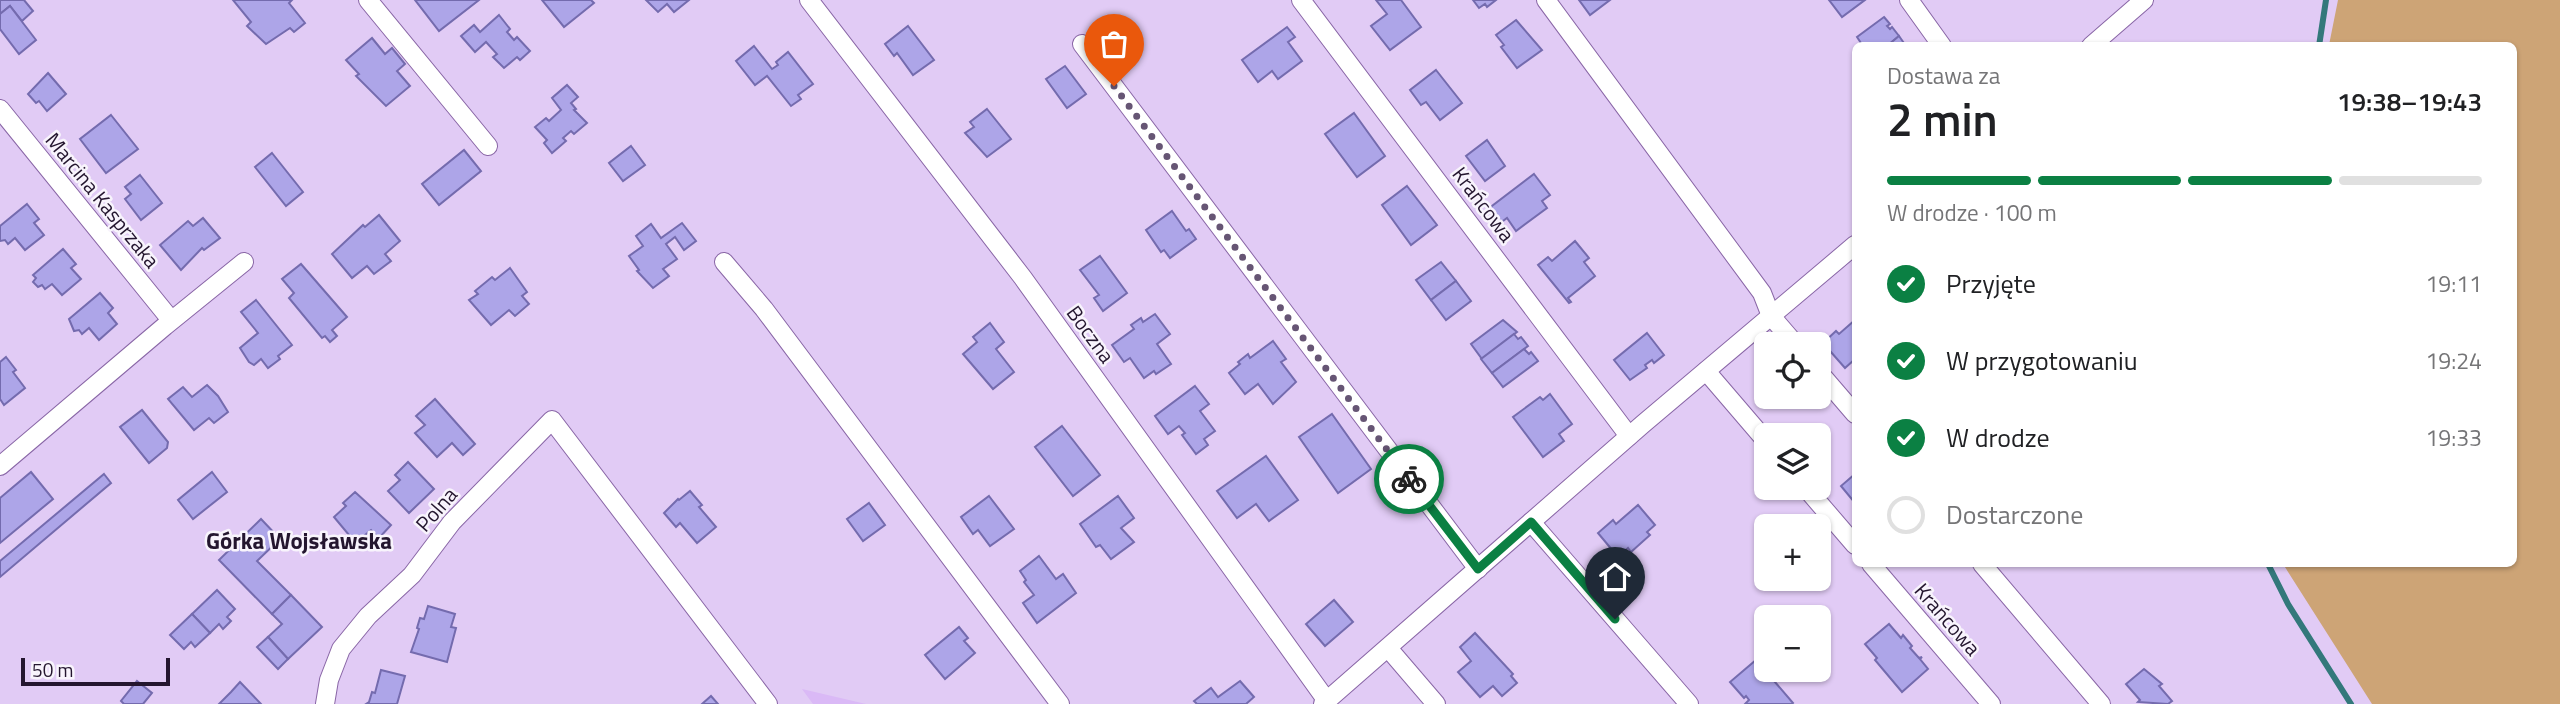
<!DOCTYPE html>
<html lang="pl">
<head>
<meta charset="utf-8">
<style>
	:root { --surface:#fff; --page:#f6f6f6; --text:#202124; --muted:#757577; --line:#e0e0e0; --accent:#0b8043 }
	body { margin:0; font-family:"Titillium Web",sans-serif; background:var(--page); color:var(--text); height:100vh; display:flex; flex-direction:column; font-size:26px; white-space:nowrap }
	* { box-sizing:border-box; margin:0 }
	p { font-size:23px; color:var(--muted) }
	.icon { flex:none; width:38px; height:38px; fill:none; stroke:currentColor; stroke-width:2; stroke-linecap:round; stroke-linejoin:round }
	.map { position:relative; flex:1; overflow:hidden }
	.sheet { position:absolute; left:1852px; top:42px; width:665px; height:525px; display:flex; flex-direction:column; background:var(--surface); border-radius:10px; box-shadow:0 2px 5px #0004 }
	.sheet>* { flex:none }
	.fabs { position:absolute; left:1754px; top:332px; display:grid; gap:14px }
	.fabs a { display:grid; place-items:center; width:77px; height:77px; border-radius:10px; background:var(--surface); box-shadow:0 2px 5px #0004; font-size:35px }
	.scale { position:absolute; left:21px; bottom:18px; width:149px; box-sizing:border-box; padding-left:7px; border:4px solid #24162f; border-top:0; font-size:19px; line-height:24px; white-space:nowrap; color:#24162f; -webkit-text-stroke:5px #f8f4fc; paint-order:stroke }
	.pin { position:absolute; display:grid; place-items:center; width:60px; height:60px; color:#fff; margin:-72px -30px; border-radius:50% 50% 50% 0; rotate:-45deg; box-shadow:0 0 7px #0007 }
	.pin .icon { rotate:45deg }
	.courier { position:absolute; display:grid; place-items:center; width:70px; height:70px; margin:-35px; border:5px solid #0b8043; border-radius:50%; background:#fff; color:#222; box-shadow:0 2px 9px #0007 }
	.overview em { font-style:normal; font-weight:600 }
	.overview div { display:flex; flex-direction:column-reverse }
	.overview { display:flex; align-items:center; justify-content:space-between; height:119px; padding:0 35px }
	h1 { font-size:46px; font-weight:600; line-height:52px }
	.bar { display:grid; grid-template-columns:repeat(4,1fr); gap:10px 7px; align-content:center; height:84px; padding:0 35px }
	.bar i { height:9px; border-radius:5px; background:var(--line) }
	.bar .current { background:var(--accent) }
	.bar p { grid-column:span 4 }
	ol { padding:0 35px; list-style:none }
	li { display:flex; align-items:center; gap:21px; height:77px }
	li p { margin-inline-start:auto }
	li .icon { padding:7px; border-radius:50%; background:var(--accent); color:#fff; stroke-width:4 }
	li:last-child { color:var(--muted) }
	li i { width:38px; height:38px; border:4px solid var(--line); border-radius:50% }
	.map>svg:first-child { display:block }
	.built { fill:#dab9f6 }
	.green { fill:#cda476 }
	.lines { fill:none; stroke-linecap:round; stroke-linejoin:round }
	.stream { stroke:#33787b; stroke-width:6 }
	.building { fill:#ada5e8; stroke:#746bae; stroke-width:2 }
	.street-casing { stroke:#8966a6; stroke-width:20 }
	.street { stroke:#fff; stroke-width:18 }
	.done { stroke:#665574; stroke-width:7; stroke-dasharray:0 12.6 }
	.route { stroke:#0b8043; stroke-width:9 }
	.labels { text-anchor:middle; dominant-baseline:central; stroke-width:5; stroke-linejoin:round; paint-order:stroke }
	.street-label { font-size:21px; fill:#24162f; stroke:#f8f4fc }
	.neighbourhood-label { font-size:23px; font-weight:bold; fill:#24162f; stroke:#f8f4fc }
</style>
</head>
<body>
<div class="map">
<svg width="2560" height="704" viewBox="0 0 2560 704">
	<rect width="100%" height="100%" fill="#e1cbf5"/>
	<!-- built -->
	<polygon class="built" points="802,689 866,704 813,704"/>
	<!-- green -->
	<polygon class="green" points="2338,0 2560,0 2560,704 2372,704 2283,564 2513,564 2513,46 2329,45"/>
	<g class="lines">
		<!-- stream -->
		<g class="stream">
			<polyline points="2319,46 2326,0"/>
			<polyline points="2268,564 2288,604 2351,704"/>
		</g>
	</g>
	<!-- building -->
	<g class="building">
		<polygon points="0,0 24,0 33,11 22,21 10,6 0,14"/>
		<polygon points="233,0 292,0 289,3 305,23 294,32 290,28 266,44 247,26 251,22"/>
		<polygon points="415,0 479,0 439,31"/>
		<polygon points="542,0 591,0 594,3 564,27"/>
		<polygon points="646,0 689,0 674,12 667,4 658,12"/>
		<polygon points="1376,0 1401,0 1421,27 1390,50 1371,26 1387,14"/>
		<polygon points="1473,0 1496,0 1487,7 1485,4 1479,8"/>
		<polygon points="1579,0 1610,0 1590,15"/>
		<polygon points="1829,0 1865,0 1842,17"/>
		<polygon points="10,6 36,40 19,54 0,29 0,14"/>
		<polygon points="499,15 510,29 507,32 514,40 517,37 530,51 520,60 517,57 504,68 493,57 497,54 486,42 475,52 461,36 474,25 480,32"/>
		<polygon points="1884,17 1890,24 1887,26 1890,29 1892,27 1899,36 1887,46 1863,46 1857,37"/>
		<polygon points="1516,20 1542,50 1517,68 1501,47 1504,45 1496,35"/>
		<polygon points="908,26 934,60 913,75 897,53 894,56 885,44"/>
		<polygon points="1287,27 1295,37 1288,42 1302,61 1278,79 1272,71 1258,82 1242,60"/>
		<polygon points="1899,36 1906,46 1887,46"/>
		<polygon points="372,38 385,54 392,48 405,64 397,71 410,86 386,106 356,76 359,74 346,60"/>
		<polygon points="754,46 772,69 778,65 776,62 788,52 813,84 798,95 801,99 791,106 767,76 755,85 736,61"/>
		<polygon points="1065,66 1086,94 1067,108 1046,79"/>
		<polygon points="1436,70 1462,103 1440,120 1426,102 1421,105 1410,90"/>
		<polygon points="48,73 66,94 47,111 39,101 36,103 28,94"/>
		<polygon points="567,85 578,97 571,103 576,109 574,110 587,123 574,134 571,131 563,138 566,141 552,153 544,143 547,140 535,127 546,118 549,121 561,110 552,98"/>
		<polygon points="987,109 1011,139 987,157 965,133 974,127 970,122"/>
		<polygon points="1354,113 1385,156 1357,177 1325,134"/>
		<polygon points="111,115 138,149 106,173 80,139"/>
		<polygon points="1487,140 1505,166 1485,181 1466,156"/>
		<polygon points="631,146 645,165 623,181 609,163"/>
		<polygon points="464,150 481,171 439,205 422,184"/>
		<polygon points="272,153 303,192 286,206 255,167"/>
		<polygon points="1534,174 1550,195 1542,201 1547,208 1516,231 1507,218 1499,224 1488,209"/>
		<polygon points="140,175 162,203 141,220 125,199 131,194 125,187"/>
		<polygon points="1407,186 1437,225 1411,245 1382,205"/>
		<polygon points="27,204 39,219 34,223 44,235 25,250 15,238 8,244 5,240 0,241 0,226"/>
		<polygon points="1172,211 1186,231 1189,229 1196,239 1170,258 1164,250 1161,252 1146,230"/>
		<polygon points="379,215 400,241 385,254 391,261 374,274 367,266 352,278 332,254 363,225 365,227"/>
		<polygon points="203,218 220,238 204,250 202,248 181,270 160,245 188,221 193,226"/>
		<polygon points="682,223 696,241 684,250 675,237 666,244 677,259 663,269 669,276 653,288 637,271 639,270 629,256 643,246 636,236 651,224 661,238"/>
		<polygon points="1575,241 1589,258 1584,262 1595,276 1568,298 1571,302 1569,303 1538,265 1548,257 1552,261"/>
		<polygon points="63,249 76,264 71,268 81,279 62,295 52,284 45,289 42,285 38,287 33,282 36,278 33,275"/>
		<polygon points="1100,256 1127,293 1103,311 1094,298 1099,295 1080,270"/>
		<polygon points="1441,262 1456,281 1431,300 1416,280"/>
		<polygon points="301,264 347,317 332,330 337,336 330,342 325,336 322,338 289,298 294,293 282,279"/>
		<polygon points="510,268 527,292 522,296 529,304 515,316 509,310 491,325 469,300 478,294 475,291 492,277 495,280"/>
		<polygon points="1456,281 1471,301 1446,320 1431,300"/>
		<polygon points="100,293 113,308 108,313 117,324 99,340 89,328 82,334 79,330 74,331 69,319"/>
		<polygon points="256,300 292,345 278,356 280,359 268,368 261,359 254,365 249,362 240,348 258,333 241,312"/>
		<polygon points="1155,314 1170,334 1157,344 1171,364 1156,374 1154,371 1144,378 1130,358 1124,362 1112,345 1134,329 1131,325 1141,318 1143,322"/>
		<polygon points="1503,320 1517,332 1482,359 1471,344"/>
		<polygon points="1855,320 1855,359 1845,368 1823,343 1836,331 1839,334"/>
		<polygon points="990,323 1004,342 996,349 1014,372 993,389 963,354 977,342 973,337"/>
		<polygon points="1647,333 1664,355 1654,363 1652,360 1645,365 1647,368 1630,380 1614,360"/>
		<polygon points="1514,334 1518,339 1521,337 1528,346 1492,373 1481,359"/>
		<polygon points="1273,341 1286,359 1281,362 1296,382 1273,404 1258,384 1245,394 1229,373 1240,364 1238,362 1248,354 1250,358"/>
		<polygon points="1524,349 1529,354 1531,352 1538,361 1503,387 1492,373"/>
		<polygon points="6,357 16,370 13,372 25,388 4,405 0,399 0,362"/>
		<polygon points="207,385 218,396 228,412 214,423 209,418 194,430 168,399 183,387 192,397"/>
		<polygon points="1195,386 1209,404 1200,411 1215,431 1204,439 1208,445 1196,454 1182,435 1185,433 1179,426 1168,434 1155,416"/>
		<polygon points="1550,394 1572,424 1559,434 1564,441 1543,457 1513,417 1540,397 1543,400"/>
		<polygon points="435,399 475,444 463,455 452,443 437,457 415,433 425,425 416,416"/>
		<polygon points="142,410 168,442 167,448 149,463 120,427"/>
		<polygon points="1332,414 1371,469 1338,493 1299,437"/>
		<polygon points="1062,426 1100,475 1073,496 1035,447"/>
		<polygon points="1266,456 1298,500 1269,521 1256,504 1237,518 1217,491"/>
		<polygon points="408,462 434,489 409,513 388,491 400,480 395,475"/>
		<polygon points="31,472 53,499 0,543 0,498"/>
		<polygon points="212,472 227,492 193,519 178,500"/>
		<polygon points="104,474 111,483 0,577 0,561"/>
		<polygon points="1855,474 1855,503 1841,486"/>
		<polygon points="690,491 702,505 699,507 716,527 697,543 680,523 676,527 664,513 678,499 679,500"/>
		<polygon points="355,492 391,525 379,538 371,530 365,535 368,538 359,547 334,517 346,506 343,503"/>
		<polygon points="989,496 1014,529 990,546 978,530 973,534 961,517"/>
		<polygon points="1118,496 1134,518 1121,528 1134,542 1111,559 1100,545 1096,547 1080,524"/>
		<polygon points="869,503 885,525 863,541 847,519"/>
		<polygon points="1638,505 1655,525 1647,532 1650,535 1631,552 1628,548 1618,557 1598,533 1613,520 1616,524"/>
		<polygon points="261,519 280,539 257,561 291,595 272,614 219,560"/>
		<polygon points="1039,556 1056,579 1063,574 1076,593 1037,623 1023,603 1034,595 1024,582 1026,580 1020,571"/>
		<polygon points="217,590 235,609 227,617 231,621 223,629 219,624 210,633 192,614"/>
		<polygon points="291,595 322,627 288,659 268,637 282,624 272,614"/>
		<polygon points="1334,600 1353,622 1325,646 1306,624"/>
		<polygon points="428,606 455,614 451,627 456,628 447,662 411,652 419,629 417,628 420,618 424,619"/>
		<polygon points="192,614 210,633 195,647 191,642 184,649 170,635"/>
		<polygon points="1889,624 1901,638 1903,635 1912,646 1910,648 1919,658 1922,657 1920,659 1928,669 1902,692 1875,660 1877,658 1865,644"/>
		<polygon points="959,627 968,638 964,641 975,653 945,679 925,655"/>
		<polygon points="1475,633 1513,674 1511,676 1517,683 1502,696 1493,686 1480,697 1458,672 1471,661 1460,647"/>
		<polygon points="268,637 288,659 278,669 257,647"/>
		<polygon points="1756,660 1793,703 1792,704 1745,704 1749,700 1746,696 1744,698 1730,682"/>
		<polygon points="2144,669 2162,684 2159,686 2172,701 2168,704 2138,702 2140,700 2126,684"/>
		<polygon points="381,670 405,676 397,704 366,704 369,702 372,692 375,693"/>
		<polygon points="137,681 152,693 143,704 124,704 121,701"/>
		<polygon points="1240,681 1254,697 1246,704 1197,704 1194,701 1211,688 1218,697"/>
		<polygon points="240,682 261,704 219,704 231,692"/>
		<polygon points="711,696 718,704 702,704"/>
	</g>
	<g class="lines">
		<defs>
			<g id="street">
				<polyline points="368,0 488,146"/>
				<polyline points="809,0 1023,278 1327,701"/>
				<polyline points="1301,0 1629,436"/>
				<polyline points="1546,0 1762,293 1771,316 1796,345"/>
				<polyline points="1909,0 1942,46"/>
				<polyline points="1082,44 1478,569"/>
				<polyline points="2091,46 2144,0"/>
				<polyline points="0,109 171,320"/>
				<polyline points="724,262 764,309 1060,704"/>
				<polyline points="1706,371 1766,441"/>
				<polyline points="1818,371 1855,414"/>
				<polyline points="0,466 165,326 244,262"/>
				<polyline points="1806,488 1855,545"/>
				<polyline points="1531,522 1689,704"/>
				<polyline points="1871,564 1991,704"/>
				<polyline points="1982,564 2101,704"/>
				<polyline points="1388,648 1436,704"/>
				<polyline points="325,704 329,680 341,649 368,616 412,575 452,522 552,420 768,704"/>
				<polyline points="1323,704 1643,424 1855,245"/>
			</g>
		</defs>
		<!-- street casing -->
		<use href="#street" class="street-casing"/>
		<!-- street -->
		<use href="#street" class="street"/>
	</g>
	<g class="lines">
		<!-- done -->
		<polyline class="done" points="1114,86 1409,479"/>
		<!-- route -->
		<polyline class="route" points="1409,479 1478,569 1531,522 1615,619"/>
	</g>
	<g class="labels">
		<!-- street labels -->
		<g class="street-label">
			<text transform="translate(103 200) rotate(51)">Marcina Kasprzaka</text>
			<text transform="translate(1484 204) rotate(53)">Krańcowa</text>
			<text transform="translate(1091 334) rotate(54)">Boczna</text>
			<text transform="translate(436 509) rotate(-49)">Polna</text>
			<text transform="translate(1948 619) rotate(49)">Krańcowa</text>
		</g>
		<!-- neighbourhood labels -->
		<g class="neighbourhood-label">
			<text x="299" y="540">Górka Wojsławska</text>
		</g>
	</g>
</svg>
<div class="fabs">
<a><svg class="icon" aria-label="locate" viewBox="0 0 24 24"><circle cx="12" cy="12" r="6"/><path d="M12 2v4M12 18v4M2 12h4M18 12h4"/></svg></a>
<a><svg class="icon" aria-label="layers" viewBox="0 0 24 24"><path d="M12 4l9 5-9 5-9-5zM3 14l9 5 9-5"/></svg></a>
<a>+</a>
<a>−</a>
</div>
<div class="scale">50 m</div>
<div class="pin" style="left:1114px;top:86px;background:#ea580c"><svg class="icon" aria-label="bag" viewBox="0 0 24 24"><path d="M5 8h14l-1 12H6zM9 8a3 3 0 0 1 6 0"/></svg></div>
<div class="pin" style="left:1615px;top:619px;background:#1f2937"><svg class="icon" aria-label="home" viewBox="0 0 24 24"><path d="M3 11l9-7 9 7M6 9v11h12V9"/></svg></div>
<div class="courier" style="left:1409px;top:479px"><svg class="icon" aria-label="bike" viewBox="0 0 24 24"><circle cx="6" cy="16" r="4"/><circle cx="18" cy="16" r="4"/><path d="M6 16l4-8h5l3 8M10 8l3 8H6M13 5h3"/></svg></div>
<section class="sheet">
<div class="overview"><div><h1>2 min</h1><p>Dostawa za</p></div><em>19:38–19:43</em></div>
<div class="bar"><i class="current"></i><i class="current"></i><i class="current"></i><i></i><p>W drodze · 100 m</p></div>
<ol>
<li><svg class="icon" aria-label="check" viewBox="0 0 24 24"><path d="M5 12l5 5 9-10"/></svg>Przyjęte<p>19:11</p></li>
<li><svg class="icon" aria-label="check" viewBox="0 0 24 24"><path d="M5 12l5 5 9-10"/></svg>W przygotowaniu<p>19:24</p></li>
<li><svg class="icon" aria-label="check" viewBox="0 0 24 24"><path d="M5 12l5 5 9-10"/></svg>W drodze<p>19:33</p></li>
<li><i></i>Dostarczone</li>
</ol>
</section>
</div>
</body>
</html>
